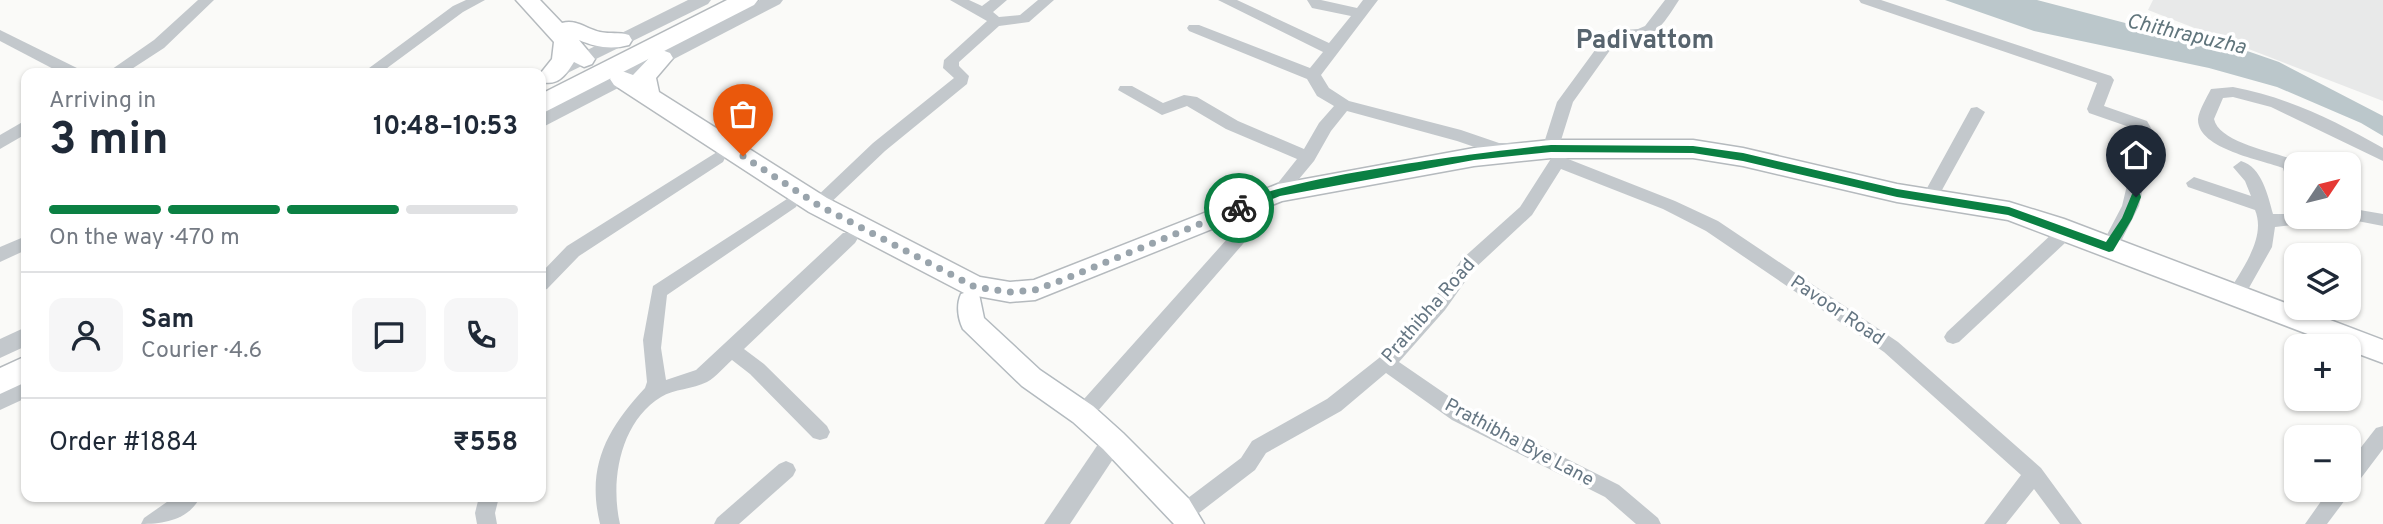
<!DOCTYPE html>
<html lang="en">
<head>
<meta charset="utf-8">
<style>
	:root { --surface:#fff; --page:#f6f6f7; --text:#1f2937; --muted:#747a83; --line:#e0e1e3; --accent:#0b8043 }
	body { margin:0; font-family:Overpass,sans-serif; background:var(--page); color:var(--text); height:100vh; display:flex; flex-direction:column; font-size:26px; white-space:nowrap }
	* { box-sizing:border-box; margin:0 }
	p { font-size:23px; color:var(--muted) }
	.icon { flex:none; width:38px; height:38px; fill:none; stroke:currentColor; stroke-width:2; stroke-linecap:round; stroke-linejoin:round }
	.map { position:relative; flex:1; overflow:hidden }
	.panel { position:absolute; left:21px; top:68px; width:525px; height:434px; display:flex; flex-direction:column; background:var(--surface); border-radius:14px; box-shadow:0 2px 5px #0004 }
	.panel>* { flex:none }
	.needle { width:46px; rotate:55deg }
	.tools { position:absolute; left:2284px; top:152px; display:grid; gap:14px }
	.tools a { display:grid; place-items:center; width:77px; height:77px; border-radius:14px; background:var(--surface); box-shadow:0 2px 5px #0004; font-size:35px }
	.pin { position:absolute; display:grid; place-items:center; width:60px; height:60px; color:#fff; margin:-72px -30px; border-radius:50% 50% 50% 0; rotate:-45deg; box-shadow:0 0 7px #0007 }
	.pin .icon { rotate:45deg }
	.courier { position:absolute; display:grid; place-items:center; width:70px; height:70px; margin:-35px; border:5px solid #0b8043; border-radius:50%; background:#fff; color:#222; box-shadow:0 2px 9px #0007 }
	.headline em { font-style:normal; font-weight:700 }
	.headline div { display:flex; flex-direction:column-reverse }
	.headline { display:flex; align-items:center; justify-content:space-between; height:119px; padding:0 28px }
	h1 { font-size:46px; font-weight:700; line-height:52px }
	.bar { display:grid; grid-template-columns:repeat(4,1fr); gap:10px 7px; align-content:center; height:84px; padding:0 28px }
	.bar i { height:9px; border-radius:5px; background:var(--line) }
	.bar .on { background:var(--accent) }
	.bar p { grid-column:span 4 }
	.line { display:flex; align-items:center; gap:18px; padding:0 28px; border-top:2px solid var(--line) }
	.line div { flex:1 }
	.round { display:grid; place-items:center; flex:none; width:74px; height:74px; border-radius:14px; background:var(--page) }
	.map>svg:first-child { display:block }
	.built { fill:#e8e9e9 }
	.water { fill:#bbc7cb }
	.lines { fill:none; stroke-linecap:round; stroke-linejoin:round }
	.secondary-casing { stroke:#b3babf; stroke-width:3 }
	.primary-casing { stroke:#b5babe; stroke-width:3 }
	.trunk-casing { stroke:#b4b9bd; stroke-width:3 }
	.minor { fill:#c3c8cc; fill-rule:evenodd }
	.tertiary { fill:#c3c8cc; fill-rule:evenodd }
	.secondary { fill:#fff; fill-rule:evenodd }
	.primary { fill:#fff; fill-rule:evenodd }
	.trunk { fill:#fff; fill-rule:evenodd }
	.route { fill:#0b8043 }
	.done { stroke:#99a4ac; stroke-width:7; stroke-dasharray:0 12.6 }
	.labels { text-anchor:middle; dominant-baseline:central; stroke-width:7; stroke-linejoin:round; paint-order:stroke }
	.street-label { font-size:19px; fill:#657683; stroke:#fff }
	.water-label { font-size:21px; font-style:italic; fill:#60757c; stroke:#fff }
	.district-label { font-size:26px; font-weight:bold; fill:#57646e; stroke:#fff }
</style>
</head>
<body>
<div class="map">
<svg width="2383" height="524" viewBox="0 0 2383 524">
	<rect width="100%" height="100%" fill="#fafaf8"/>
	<!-- built -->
	<polygon class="built" points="2153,0 2383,0 2383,101 2148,10"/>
	<!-- water -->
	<polygon class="water" points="1945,0 2037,0 2133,25 2227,44 2279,62 2383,116 2383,136 2361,123 2277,87 2209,68 2034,31"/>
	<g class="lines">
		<defs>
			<path id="secondary" d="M970,291L979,294L984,318L1040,370L1093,406L1123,433L1189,499L1204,524H1174L1103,449L1073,422L1022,386L963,329C958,319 956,305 961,294Z"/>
			<g id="primary">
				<path d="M516,0H540L562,23C577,19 586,29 600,32C610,34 619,32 629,35L632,40L629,45C611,50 595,47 579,40L595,59L592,64L584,67L574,62C566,75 558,86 542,82L540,74L552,59L554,42Z"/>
				<polygon points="662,50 670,53 673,58 656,78 659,92 827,198 980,277 1010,282 1034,280 1278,184 1474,148 1551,140 1693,140 1743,148 1897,184 2009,202 2064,219 2383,340 2383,363 2348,350 2348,346 2339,346 2008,220 1897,202 1743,166 1693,158 1551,158 1474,166 1282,201 1035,300 1010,302 966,294 809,212 614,85 610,79 614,73 622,71 633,75 654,53"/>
			</g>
			<g id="trunk">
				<polygon points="727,0 758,0 754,5 541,114 541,94"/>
				<polygon points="26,356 26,382 0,394 0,368"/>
			</g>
		</defs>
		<!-- secondary casing -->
		<use href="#secondary" class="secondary-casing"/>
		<!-- primary casing -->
		<use href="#primary" class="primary-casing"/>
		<!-- trunk casing -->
		<use href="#trunk" class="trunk-casing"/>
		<!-- minor -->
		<g class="minor">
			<polygon points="198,0 214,0 164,48 124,74 105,74 154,40"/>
			<polygon points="466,0 485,0 463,12 379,74 361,74 453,6"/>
			<polygon points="950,0 969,0 982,6 990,0 1007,0 993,12 999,17 1020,15 1038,0 1054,0 1029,22 999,26 959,62 959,66 969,76 967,84 885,151 824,209 812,209 810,205 812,201 873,143 954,78 943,68 944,60 987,21"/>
			<path d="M1218,0H1237L1329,43L1351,16L1312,8L1307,0H1321L1357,8L1363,0H1378L1321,75L1329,88L1349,101L1461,130L1499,143H1544L1557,102L1609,31L1638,29L1645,26L1665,0H1679C1660,29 1655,40 1618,39L1573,102L1557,153L1498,155L1457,141L1347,111L1331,131L1314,161L1284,197L1278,199L1270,193L1297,159L1226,129L1187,106L1162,115L1118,90L1120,86H1132L1163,103L1184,95L1197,97L1238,121L1304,149L1319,123L1334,106L1317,96L1307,79L1189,31L1187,28L1189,25H1199L1310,68L1323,52Z"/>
			<polygon points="1859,0 1881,0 2111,76 2114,80 2104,106 2147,121 2155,135 2139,206 2115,253 2103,253 2100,248 2122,206 2139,135 2135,129 2089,113 2087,109 2097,83 1861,3"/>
			<polygon points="0,30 81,70 83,74 63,74 0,41"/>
			<path d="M2233,87C2287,97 2336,121 2383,148V161L2271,107L2233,97L2223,98L2214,119C2219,143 2276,152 2297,161L2299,164H2296V196L2290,194L2283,168C2263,160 2197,149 2198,119C2199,110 2207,97 2211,89Z"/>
			<polygon points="1977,107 1985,112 1937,199 1935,203 1923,203 1921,199 1971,108"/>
			<polygon points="26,120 26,134 0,149 0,135"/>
			<polygon points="717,152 723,154 725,158 723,162 579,256 547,289 541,291 541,273 567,246"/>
			<polygon points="1558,155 1675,201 1718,221 1898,342 2041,468 2082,524 2060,524 2034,489 2006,524 1984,524 2021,475 1884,352 1706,231 1663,209 1561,169 1532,215 1474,269 1445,310 1399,362 1466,408 1619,485 1658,518 1661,524 1636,524 1605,497 1452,420 1386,373 1341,411 1266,453 1255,470 1199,513 1179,517 1172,514 1169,508 1172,502 1188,498 1241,458 1252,441 1327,399 1379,358 1433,300 1462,259 1520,207 1552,157"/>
			<path d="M2241,161C2262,167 2268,196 2273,214H2288L2296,208V217H2304L2301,224L2275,227L2272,247L2241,302H2229L2226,297C2240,271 2267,239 2255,210L2188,187L2186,183L2194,177L2251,196L2245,181L2233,167Z"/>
			<polygon points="1255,196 1261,198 1271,210 1269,214 1090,420 1083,422 1076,420 1073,414 1076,408 1253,210 1247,202"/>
			<path d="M790,197L796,199L798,203L796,207L667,295L661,348L666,380L696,370L843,233H855L858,238L855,243L744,349L764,364L827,426L830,432L827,438L820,440L813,438L750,374L732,360C724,367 716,377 707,382C693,389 674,389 661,397C620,422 610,481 620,524H600C586,466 607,429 645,388L647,382L643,340L653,286Z"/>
			<polygon points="2348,208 2383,214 2383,226 2342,218 2348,217"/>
			<polygon points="2059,232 2065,233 2068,238 2065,243 1959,342 1953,344 1947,342 1944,337 1947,332 2053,233"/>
			<polygon points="26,236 26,250 0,262 0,247"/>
			<polygon points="2383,426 2383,449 2355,486 2350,488 2348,496 2327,524 2305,524 2329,490 2348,490 2348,464 2376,428"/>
			<polygon points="786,461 793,464 796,470 793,476 739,524 714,524 717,518 779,464"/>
			<path d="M174,497H200C189,520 163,524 141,524L144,518Z"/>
			<polygon points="479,497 499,497 495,513 497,524 477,524 475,513"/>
		</g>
		<!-- tertiary -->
		<g class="tertiary">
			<polygon points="688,0 711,0 708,4 541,86 539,74"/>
			<polygon points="760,0 783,0 780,4 541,128 541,113"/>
			<polygon points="26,327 26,346 0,358 0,339"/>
			<polygon points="26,378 26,398 0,410 0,389"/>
			<polygon points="1113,431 1121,434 1125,441 1070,524 1044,524 1105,434"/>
		</g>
		<!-- secondary -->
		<use href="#secondary" class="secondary"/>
		<!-- primary -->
		<use href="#primary" class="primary"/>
		<!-- trunk -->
		<use href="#trunk" class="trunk"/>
	</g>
	<!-- route -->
	<path class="route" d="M1551,145L1693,146L1743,153L1897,189L2009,207L2106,242L2122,218L2132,194H2140L2141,197L2132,219L2113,251L2109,252L2008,215L1897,197L1743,161L1693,153L1551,152L1474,160L1280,196L1239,212L1233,208C1261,179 1500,150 1551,145Z"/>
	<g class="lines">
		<!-- done -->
		<polyline class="done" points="743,156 818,205 975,287 1010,292 1035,290 1065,279 1239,208"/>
	</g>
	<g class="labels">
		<!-- street labels -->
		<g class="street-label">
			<text transform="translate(1429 311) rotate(-49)">Prathibha Road</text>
			<text transform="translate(1837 311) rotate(34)">Pavoor Road</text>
			<text transform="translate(1519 443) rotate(28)">Prathibha Bye Lane</text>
		</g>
		<!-- water labels -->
		<g class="water-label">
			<text transform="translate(2186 35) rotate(13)">Chithrapuzha</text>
		</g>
		<!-- district labels -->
		<g class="district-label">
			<text x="1645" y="41">Padivattom</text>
		</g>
	</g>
</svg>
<div class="tools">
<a><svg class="needle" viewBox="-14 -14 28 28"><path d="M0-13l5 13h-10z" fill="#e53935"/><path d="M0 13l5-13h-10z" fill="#747a83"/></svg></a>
<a><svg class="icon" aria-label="layers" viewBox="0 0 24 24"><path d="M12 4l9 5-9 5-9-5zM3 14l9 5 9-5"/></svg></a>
<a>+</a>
<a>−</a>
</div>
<div class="pin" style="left:743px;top:156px;background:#ea580c"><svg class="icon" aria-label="bag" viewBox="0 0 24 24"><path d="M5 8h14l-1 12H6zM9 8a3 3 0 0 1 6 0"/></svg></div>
<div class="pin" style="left:2136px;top:197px;background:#1f2937"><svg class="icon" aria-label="home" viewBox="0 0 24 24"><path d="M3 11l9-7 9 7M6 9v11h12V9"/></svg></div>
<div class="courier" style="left:1239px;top:208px"><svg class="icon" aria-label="bike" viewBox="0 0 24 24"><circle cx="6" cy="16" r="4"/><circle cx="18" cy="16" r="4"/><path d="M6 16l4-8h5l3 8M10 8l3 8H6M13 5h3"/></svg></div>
<section class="panel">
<div class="headline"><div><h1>3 min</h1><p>Arriving in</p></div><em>10:48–10:53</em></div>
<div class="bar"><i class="on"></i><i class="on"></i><i class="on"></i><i></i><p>On the way · 470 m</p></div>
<div class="line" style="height:126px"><a class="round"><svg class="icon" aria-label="person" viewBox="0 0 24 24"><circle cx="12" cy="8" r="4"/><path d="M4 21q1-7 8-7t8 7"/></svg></a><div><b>Sam</b><p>Courier · 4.6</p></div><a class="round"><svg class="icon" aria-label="chat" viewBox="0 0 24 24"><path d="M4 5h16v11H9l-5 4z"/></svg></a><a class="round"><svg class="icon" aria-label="phone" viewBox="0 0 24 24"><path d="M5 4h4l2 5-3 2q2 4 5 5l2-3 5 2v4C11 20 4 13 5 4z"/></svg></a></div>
<div class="line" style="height:91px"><div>Order #1884</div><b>₹558</b></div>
</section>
</div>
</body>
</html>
